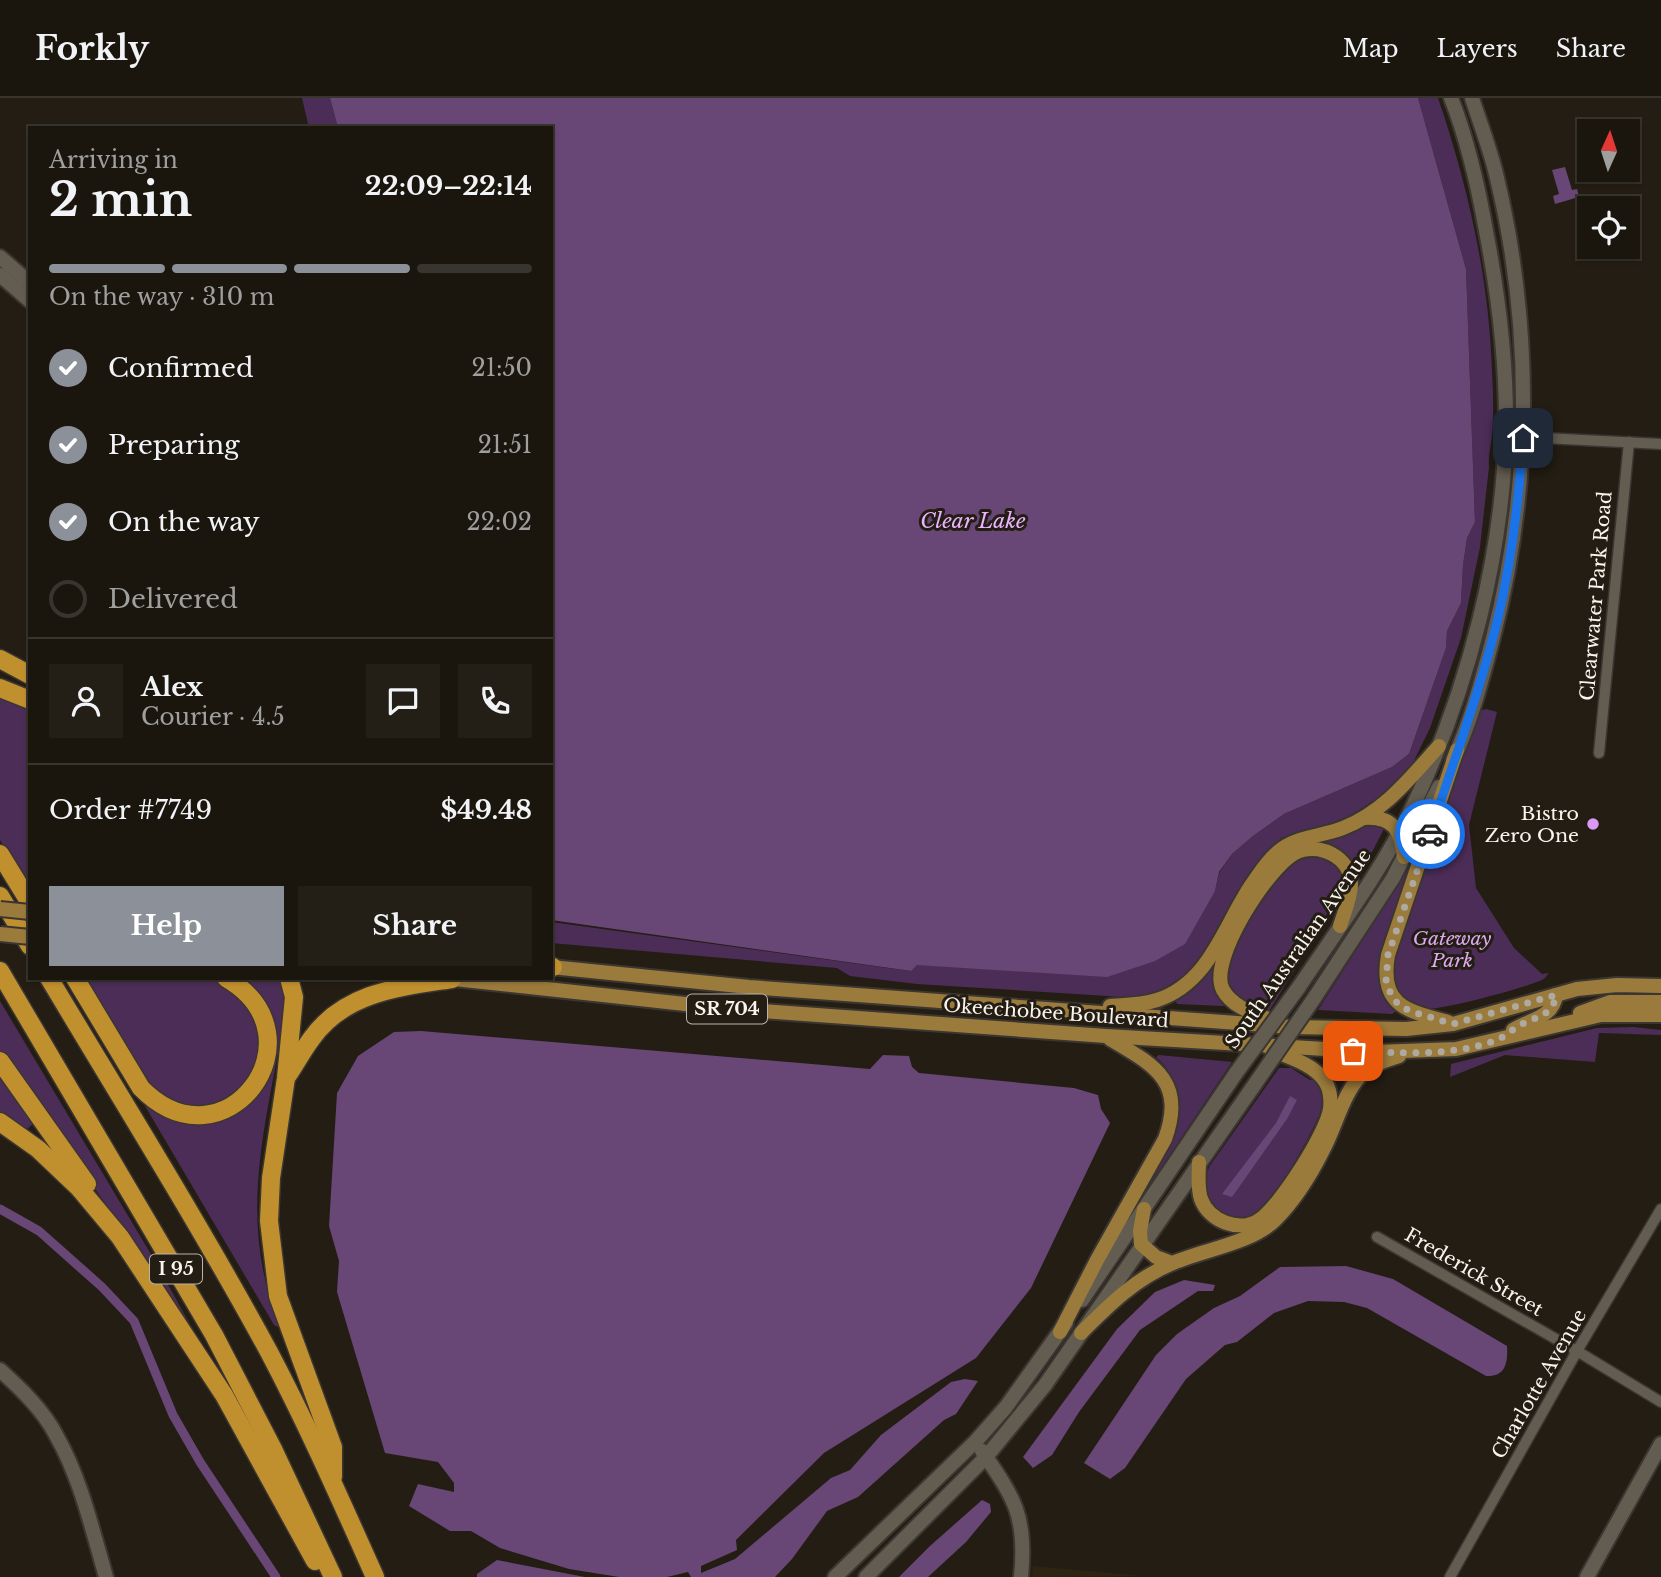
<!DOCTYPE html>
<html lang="en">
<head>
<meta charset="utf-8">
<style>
	:root { --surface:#1a160e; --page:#231f17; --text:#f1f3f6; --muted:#9f9f9e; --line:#38352e; --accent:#8c9099 }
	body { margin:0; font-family:"Libre Baskerville",serif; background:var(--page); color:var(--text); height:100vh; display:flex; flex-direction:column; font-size:26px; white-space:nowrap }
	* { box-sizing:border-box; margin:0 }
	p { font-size:23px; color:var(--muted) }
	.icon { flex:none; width:38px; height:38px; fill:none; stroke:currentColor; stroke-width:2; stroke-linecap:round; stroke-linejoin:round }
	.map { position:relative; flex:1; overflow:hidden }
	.drawer { position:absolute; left:28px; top:28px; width:525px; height:854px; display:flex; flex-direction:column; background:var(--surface); border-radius:0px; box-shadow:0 2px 5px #0004,0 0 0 2px var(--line) }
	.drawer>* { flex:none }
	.needle { width:46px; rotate:3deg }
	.tools { position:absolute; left:1577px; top:21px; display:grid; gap:14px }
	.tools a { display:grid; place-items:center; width:63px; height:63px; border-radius:0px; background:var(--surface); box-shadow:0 2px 5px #0004,0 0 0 2px var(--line); font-size:35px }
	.pin { position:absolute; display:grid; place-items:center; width:60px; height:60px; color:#fff; margin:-30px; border-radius:14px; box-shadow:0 4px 10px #0006 }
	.courier { position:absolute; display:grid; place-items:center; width:70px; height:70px; margin:-35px; border:5px solid #1a73e8; border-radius:50%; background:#fff; color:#222; box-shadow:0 2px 9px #0007 }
	.summary em { font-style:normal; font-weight:800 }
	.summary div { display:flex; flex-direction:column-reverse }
	.summary { display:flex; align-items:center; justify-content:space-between; height:119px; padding:0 21px }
	h1 { font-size:46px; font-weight:800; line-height:52px }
	.bar { display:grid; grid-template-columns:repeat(4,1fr); gap:10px 7px; align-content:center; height:84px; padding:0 21px }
	.bar i { height:9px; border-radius:5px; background:var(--line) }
	.bar .active { background:var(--accent) }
	.bar p { grid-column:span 4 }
	.line { display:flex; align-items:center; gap:18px; padding:0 21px; border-top:2px solid var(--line) }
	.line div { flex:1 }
	.round { display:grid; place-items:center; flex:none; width:74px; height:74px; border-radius:0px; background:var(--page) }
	ol { padding:0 21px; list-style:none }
	li { display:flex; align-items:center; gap:21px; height:77px }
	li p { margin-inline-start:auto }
	li .icon { padding:7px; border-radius:50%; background:var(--accent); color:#fff; stroke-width:4 }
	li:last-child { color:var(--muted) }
	li i { width:38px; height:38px; border:4px solid var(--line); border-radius:50% }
	.action { display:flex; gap:14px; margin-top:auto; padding:14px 21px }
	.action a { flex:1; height:80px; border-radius:0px; background:var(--accent); color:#fff; font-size:28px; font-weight:800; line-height:80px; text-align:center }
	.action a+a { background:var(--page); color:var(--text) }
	header { display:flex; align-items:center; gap:42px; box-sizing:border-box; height:98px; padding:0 35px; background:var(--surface); border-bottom:2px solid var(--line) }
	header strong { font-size:33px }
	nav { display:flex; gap:38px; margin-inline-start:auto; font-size:24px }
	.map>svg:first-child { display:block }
	.built { fill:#2d2414 }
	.green { fill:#4c2d58 }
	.water { fill:#684675 }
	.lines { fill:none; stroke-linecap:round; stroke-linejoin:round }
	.canal { stroke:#684675; stroke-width:9 }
	.street-casing { stroke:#3b3631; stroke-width:13 }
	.secondary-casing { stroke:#3b3631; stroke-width:18 }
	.primary-casing { stroke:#3b3631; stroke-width:18 }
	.highway-casing { stroke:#3b3631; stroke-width:21 }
	.street { stroke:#635c50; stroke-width:10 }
	.secondary { stroke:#635c50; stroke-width:14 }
	.primary { stroke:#9b7b3c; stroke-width:14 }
	.highway { stroke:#c1902e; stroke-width:18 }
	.secondary-bridge-casing { stroke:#3b3631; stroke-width:18; stroke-linecap:butt }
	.primary-bridge-casing { stroke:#3b3631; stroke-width:18; stroke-linecap:butt }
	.secondary-bridge { stroke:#635c50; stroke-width:14 }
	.primary-bridge { stroke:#9b7b3c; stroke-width:14 }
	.done { stroke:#aea9a1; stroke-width:7; stroke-dasharray:0 12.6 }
	.route { stroke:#1a73e8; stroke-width:9 }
	.poi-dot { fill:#db99f5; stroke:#231d13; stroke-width:2.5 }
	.labels { text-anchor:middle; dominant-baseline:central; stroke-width:6; stroke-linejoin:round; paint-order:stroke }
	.shield { fill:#231d13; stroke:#b9b4ac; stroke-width:2 }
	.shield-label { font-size:18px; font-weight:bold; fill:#f9f4ee }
	.street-label { font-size:19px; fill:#f9f4ee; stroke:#231d13 }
	.poi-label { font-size:19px; fill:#f9f4ee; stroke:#231d13; text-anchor:end }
	.park-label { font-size:19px; font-style:italic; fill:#dda9f1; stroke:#231d13 }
	.water-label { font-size:21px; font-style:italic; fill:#e8b4fd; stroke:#231d13 }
</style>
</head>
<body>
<header>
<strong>Forkly</strong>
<nav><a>Map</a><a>Layers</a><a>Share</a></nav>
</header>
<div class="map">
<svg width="1661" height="1479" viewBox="0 0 1661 1479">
	<rect width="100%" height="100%" fill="#231d13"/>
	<!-- built -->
	<polygon class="built" points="1033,1468 1143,1478 1032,1479"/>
	<!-- green -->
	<g class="green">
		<polygon points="302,0 330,0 338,30 309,30"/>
		<path d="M1418,0H1438C1468,88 1489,180 1492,273C1493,293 1494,316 1492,337C1491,348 1488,357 1489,369L1480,449L1461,540L1430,630L1409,673L1384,696L1351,717L1321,730L1281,740L1255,768L1198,863L1183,878L1165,890L1139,900L917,886L850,878L837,870L551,845V824L910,873L917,867L1215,793L1219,775L1232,756L1253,738L1284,716L1392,669L1409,656L1446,550L1447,533L1461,505L1463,467L1467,440L1475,424L1466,171Z"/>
		<polygon points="0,596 30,609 30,791 0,742"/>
		<path d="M1486,611L1497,614L1469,727L1476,790L1514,850L1542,876L1549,875C1546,878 1546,880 1542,882C1524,890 1440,913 1423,911C1411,909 1403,902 1395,894L1392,861L1479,613Z"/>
		<polygon points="1365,725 1385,729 1357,783 1346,756 1316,744"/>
		<path d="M1320,757C1333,764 1340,771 1346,786L1341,787L1338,802L1269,913L1244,906V902L1239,899L1237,901C1234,896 1227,889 1225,883C1219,863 1279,768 1298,760C1304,757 1313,758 1320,757Z"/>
		<path d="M1413,763C1404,791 1377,859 1380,885C1382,896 1390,905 1398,912L1392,916L1318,912Z"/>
		<polygon points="1215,860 1214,883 1226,906 1223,908 1177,906 1175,901 1197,887"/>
		<polygon points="84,880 211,880 228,886 259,924 257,975 226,1006 184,1011 151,991"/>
		<path d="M235,880L282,881L286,895L285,917C267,1023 236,1120 279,1225L278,1229L274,1227L138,996L207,1020L270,965Z"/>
		<polygon points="0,903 155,1163 193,1232 0,954"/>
		<polygon points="1633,929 1661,932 1661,937 1599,935 1595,964 1505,957 1450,979 1451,966 1597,930"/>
		<path d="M1159,957L1232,964L1124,1125C1150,1078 1209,1006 1156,959Z"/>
		<path d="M1279,970H1291L1310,982L1315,981C1321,992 1323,999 1321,1011C1320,1022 1283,1085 1275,1097C1270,1103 1262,1112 1256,1116C1233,1132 1200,1110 1204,1084C1205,1079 1208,1073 1209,1069Z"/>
		<polygon points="0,974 35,1024 25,1033 0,1016"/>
	</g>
	<!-- water -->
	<g class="water">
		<polygon points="330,0 1418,0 1466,171 1475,424 1467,440 1463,467 1461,505 1447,533 1446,550 1409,656 1392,669 1284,716 1253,738 1232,756 1219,774 1215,793 1185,846 1155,863 1107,879 917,867 911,873 551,822 551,30 338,30"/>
		<polygon points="1565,69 1572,92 1577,91 1579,99 1555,106 1553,98 1559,96 1552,72"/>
		<polygon points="421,933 870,971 883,957 909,958 912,969 919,975 1074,990 1098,997 1101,1011 1110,1025 1031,1190 976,1260 824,1355 736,1442 737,1452 701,1468 701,1475 735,1461 831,1380 850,1372 881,1337 951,1284 965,1281 978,1283 956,1316 944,1322 858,1399 827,1413 792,1461 775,1479 691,1479 688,1474 667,1479 619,1479 569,1471 500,1450 471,1433 450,1433 409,1408 418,1386 454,1394 454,1385 438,1364 385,1355 337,1194 339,1163 329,1128 337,995 358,958 394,934"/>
		<polygon points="1290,998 1297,1002 1287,1021 1232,1099 1222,1096 1276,1025"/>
		<path d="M1346,1168L1393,1181L1507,1248C1508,1264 1506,1279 1486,1278L1367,1210L1344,1204L1308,1203L1274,1215L1237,1244L1225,1247L1186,1281L1125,1370L1110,1381L1084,1365L1156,1257L1177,1236L1214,1210L1240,1198L1280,1169Z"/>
		<polygon points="1184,1182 1215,1187 1213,1193 1198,1193 1140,1232 1079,1314 1052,1357 1033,1370 1023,1359 1117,1231 1155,1194"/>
		<polygon points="982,1402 990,1406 991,1414 966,1444 928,1479 899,1479 930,1448"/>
		<polygon points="497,1462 585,1479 477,1479 477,1476"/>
	</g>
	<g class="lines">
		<!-- canal -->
		<polyline class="canal" points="0,1111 39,1133 102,1189 134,1223 173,1317 200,1364 276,1479"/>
		<defs>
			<g id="street">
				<polyline points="1506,338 1661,346"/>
				<polyline points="1599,655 1629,344"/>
				<polyline points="1377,1139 1577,1253 1661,1304"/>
				<polyline points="1450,1479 1577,1253 1661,1111"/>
			</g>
			<g id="secondary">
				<polyline points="0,159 30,185"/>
				<polyline points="0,177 30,203"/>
				<path d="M1453,662C1471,624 1482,581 1493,540C1532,389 1533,228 1496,76C1490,51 1480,25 1472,0"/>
				<path d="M1299,889C1338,831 1381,774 1412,710C1468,594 1505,452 1506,322C1506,259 1498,195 1486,133C1478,88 1468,43 1451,0"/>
				<polyline points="1315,899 1393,780 1439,689"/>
				<polyline points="1082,1202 1236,975"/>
				<path d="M0,1272C21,1291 43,1312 56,1337C81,1381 92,1431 106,1479"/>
				<path d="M982,1353C1015,1401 1027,1419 1021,1479"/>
				<polyline points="835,1479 976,1343 1006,1309 1066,1225"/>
				<polyline points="866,1479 986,1359 1045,1287 1255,986"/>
				<polyline points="1587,1479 1661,1346"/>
			</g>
			<g id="primary">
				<path d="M1364,720C1393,718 1401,732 1404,759"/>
				<polyline points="551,869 749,889 1291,929 1406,931 1453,926 1577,891 1617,887 1661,888"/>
				<polyline points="445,880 722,910 1106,938 1376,954 1456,951 1601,917 1661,917"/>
				<path d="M1110,908C1125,907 1142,907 1157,902C1210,885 1224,827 1252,786C1261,773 1270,759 1283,750C1300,738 1323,738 1343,730C1384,714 1410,680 1439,648"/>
				<polyline points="1580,915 1610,904 1661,904"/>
				<path d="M1273,923C1256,916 1233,910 1223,892C1207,863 1268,769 1295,755C1318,743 1351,759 1351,786C1351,800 1344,815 1340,828"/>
				<path d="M1448,924C1407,913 1379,908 1388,857L1457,652"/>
				<path d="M1513,932C1530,921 1553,920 1556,897"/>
				<path d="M1199,1064C1199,1076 1197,1089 1201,1101C1209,1123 1239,1135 1259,1122C1279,1110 1327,1034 1330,1011C1331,1002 1330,992 1326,985C1316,967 1289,959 1271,952"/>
				<polyline points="1144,1111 1140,1133 1141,1146 1156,1159 1172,1165"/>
				<path d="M1060,1234L1097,1162L1165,1041C1186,983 1154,967 1110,941"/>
				<path d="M1081,1235C1109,1207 1136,1180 1173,1165C1203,1152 1252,1145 1275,1122C1295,1102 1311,1076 1323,1052C1337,1026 1343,993 1365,973C1375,965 1387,962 1399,958"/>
			</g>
			<g id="highway">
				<polyline points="0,561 30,577"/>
				<polyline points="0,590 30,602"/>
				<polyline points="0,756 30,805"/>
				<polyline points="0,798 30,848"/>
				<polyline points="551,868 553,869"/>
				<polyline points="0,873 214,1237 274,1353 333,1479"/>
				<path d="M49,880C123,1004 200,1127 269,1254C308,1328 341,1403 375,1479"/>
				<path d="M75,880L141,990C224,1075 327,939 226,880"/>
				<polyline points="289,880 294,899 286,980 271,1080 269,1123 278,1198 333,1349 333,1379"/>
				<polyline points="0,963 87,1086"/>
				<path d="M288,977C296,965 303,952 312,940C345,894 400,889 452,881"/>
				<polyline points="0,1024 38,1051 79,1090 120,1139 224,1297 315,1463"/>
			</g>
		</defs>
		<!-- street casing -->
		<use href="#street" class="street-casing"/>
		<!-- secondary casing -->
		<use href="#secondary" class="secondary-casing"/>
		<!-- primary casing -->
		<use href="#primary" class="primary-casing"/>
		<!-- highway casing -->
		<use href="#highway" class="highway-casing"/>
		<!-- street -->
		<use href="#street" class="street"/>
		<!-- secondary -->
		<use href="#secondary" class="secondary"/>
		<!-- primary -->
		<use href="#primary" class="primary"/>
		<!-- highway -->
		<use href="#highway" class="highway"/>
		<defs>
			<g id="secondary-bridge">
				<polyline points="1236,975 1299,889"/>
				<polyline points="1255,986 1315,899"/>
			</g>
			<g id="primary-bridge">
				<polyline points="0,811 30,814"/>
				<polyline points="0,836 30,839"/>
			</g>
		</defs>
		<!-- secondary-bridge casing -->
		<use href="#secondary-bridge" class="secondary-bridge-casing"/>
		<!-- primary-bridge casing -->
		<use href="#primary-bridge" class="primary-bridge-casing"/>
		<!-- secondary-bridge -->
		<use href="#secondary-bridge" class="secondary-bridge"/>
		<!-- primary-bridge -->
		<use href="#primary-bridge" class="primary-bridge"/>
	</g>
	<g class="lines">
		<!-- done -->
		<path class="done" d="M1353,953C1399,955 1455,959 1499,941C1507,937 1514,930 1522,926C1538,918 1553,917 1556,897L1453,926L1413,914L1402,909L1393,901L1386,884L1388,857L1430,736"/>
		<!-- route -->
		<path class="route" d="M1430,736C1453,664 1480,594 1498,520C1512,461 1519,401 1523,340"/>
	</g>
	<!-- markers -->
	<circle class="poi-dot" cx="1593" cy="726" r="7"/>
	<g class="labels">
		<!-- shield labels -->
		<g class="shield">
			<rect x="687" y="896.5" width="80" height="29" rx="5"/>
			<rect x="150" y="1156.5" width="52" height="29" rx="5"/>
		</g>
		<g class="shield-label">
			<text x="727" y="911">SR 704</text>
			<text x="176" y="1171">I 95</text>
		</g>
		<!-- street labels -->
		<g class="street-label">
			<text transform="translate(1596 498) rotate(-85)">Clearwater Park Road</text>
			<text transform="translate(1298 851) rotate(-55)">South Australian Avenue</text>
			<text transform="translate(1056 915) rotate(4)">Okeechobee Boulevard</text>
			<text transform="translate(1474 1174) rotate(30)">Frederick Street</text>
			<text transform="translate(1539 1286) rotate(-60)">Charlotte Avenue</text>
		</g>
		<!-- poi labels -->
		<g class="poi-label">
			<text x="1579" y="715">Bistro<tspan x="1579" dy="22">Zero One</tspan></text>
		</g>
		<!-- park labels -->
		<g class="park-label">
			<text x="1452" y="840">Gateway<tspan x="1452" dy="22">Park</tspan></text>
		</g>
		<!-- water labels -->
		<g class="water-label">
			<text x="973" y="423">Clear Lake</text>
		</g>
	</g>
</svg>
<div class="tools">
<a><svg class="needle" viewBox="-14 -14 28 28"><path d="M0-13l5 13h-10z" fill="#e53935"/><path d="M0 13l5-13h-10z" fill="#9f9f9e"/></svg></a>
<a><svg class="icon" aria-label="locate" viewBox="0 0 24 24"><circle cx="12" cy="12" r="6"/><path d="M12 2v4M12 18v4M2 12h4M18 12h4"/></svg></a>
</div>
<div class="pin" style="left:1353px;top:953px;background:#ea580c"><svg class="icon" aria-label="bag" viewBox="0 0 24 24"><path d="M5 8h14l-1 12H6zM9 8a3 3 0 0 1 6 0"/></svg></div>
<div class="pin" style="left:1523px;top:340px;background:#1f2937"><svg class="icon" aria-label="home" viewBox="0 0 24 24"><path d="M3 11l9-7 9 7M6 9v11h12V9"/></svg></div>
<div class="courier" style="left:1430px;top:736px"><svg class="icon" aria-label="car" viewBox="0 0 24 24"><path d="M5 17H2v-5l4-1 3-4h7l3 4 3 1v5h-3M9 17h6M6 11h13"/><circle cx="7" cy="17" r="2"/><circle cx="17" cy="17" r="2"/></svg></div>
<section class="drawer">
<div class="summary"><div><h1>2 min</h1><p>Arriving in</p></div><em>22:09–22:14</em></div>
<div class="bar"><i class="active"></i><i class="active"></i><i class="active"></i><i></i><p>On the way · 310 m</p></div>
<ol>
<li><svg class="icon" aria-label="check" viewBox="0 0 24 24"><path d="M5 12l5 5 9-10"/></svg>Confirmed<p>21:50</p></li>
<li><svg class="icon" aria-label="check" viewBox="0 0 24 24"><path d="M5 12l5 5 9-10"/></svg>Preparing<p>21:51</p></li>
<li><svg class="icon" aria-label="check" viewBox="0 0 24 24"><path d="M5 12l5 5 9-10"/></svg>On the way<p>22:02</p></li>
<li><i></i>Delivered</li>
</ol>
<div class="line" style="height:126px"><a class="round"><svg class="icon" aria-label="person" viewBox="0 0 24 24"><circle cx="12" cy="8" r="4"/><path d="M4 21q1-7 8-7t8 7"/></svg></a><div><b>Alex</b><p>Courier · 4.5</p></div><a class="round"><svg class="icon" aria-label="chat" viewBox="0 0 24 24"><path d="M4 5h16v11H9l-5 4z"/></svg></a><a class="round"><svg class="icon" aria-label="phone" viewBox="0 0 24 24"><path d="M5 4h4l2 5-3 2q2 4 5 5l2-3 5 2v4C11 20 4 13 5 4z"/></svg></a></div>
<div class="line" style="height:91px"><div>Order #7749</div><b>$49.48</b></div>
<div class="action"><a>Help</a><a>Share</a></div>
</section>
</div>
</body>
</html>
